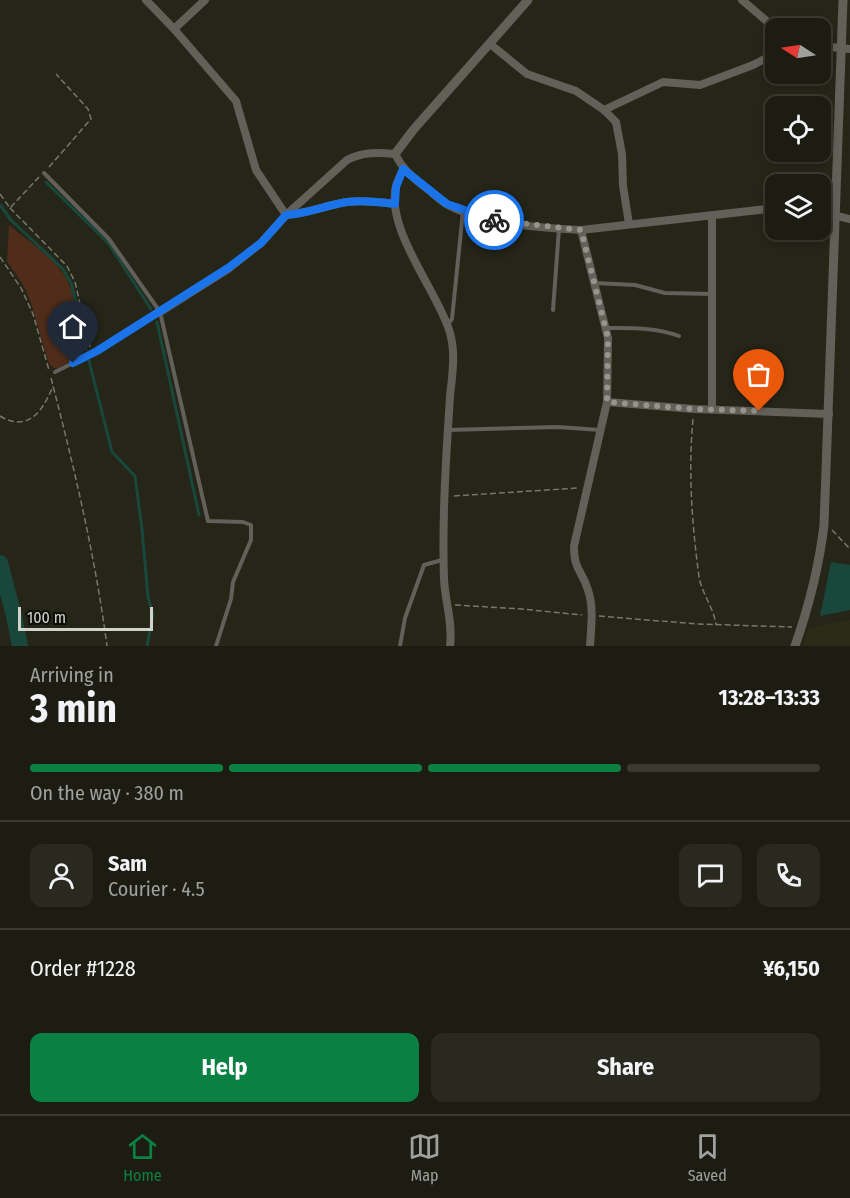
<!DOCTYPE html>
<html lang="en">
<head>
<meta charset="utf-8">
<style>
	:root { --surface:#1c1c12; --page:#292920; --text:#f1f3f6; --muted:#a0a19f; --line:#3a3a32; --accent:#0b8043 }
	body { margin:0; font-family:"Fira Sans Condensed",sans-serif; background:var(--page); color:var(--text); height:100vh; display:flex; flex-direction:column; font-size:22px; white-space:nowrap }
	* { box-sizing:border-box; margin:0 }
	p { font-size:20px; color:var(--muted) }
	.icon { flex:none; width:33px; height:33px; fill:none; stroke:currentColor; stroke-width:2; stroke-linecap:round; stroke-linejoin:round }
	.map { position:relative; height:646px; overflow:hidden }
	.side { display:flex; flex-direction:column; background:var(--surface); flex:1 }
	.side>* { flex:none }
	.needle { width:39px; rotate:282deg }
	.fabs { position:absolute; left:765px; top:18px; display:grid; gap:12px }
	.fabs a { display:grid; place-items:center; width:66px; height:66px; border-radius:12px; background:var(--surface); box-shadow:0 3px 9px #0003,0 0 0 2px var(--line); font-size:30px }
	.scale { position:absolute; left:18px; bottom:15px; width:135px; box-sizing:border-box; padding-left:6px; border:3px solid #d1d2c9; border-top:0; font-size:16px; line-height:21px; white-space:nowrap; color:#d1d2c9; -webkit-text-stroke:4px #0e0e08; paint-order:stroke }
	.pin { position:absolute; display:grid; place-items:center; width:51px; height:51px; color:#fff; margin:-62px -26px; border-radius:50% 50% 50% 0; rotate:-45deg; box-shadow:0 0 6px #0007 }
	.pin .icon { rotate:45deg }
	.courier { position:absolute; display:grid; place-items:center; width:60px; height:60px; margin:-30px; border:4px solid #1a73e8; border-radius:50%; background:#fff; color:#222; box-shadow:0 2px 8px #0007 }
	.summary em { font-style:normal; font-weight:700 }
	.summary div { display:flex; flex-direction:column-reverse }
	.summary { display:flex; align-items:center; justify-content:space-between; height:102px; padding:0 30px }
	h1 { font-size:39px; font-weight:700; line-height:45px }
	.bar { display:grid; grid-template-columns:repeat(4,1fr); gap:9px 6px; align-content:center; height:72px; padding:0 30px }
	.bar i { height:8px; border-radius:4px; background:var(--line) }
	.bar .current { background:var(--accent) }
	.bar p { grid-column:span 4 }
	.line { display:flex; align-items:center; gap:15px; padding:0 30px; border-top:2px solid var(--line) }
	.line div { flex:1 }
	.round { display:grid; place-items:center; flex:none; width:63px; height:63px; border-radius:12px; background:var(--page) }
	.button { display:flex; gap:12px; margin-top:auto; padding:12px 30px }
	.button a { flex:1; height:69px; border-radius:12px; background:var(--accent); color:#fff; font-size:24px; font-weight:700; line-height:69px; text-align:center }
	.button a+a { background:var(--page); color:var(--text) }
	.tab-bar { display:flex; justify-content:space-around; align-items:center; height:84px; border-top:2px solid var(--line); background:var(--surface); font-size:16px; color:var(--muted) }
	.tab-bar a { display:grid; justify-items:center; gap:3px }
	.tab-bar .current { color:var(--accent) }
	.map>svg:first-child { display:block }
	.built { fill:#2b2c18 }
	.green { fill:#502d1b }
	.water { fill:#19473c }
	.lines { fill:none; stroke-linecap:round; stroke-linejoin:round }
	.stream { stroke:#19473c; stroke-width:3 }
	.river { stroke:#19473c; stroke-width:16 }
	.path { stroke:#77786c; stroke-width:1.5; stroke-dasharray:6 3; stroke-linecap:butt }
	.service { stroke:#635f59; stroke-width:4 }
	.minor { stroke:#635f59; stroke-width:8 }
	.tertiary { stroke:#635f59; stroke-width:9 }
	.done { stroke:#95958b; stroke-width:6; stroke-dasharray:0 10.8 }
	.route { stroke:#1a73e8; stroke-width:8 }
</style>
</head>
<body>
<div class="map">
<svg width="850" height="646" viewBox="0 0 850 646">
	<rect width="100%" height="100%" fill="#252518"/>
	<!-- built -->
	<polygon class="built" points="850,620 850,646 803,646 809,628"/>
	<!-- green -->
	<path class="green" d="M9,225C25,239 45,251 59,268C77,288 80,328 82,354L58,368H54L49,364L31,303L24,286L7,261Z"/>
	<!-- water -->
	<polygon class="water" points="831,562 850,565 850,610 820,616"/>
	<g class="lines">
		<!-- stream -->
		<g class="stream">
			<polyline points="46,182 109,244 151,309"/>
			<polyline points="0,205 11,220 63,269 71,283 82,323 86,349"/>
			<polyline points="157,322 199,515"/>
			<polyline points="89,361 112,452 135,476 142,529 148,597 153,615 147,646"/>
		</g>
		<!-- river -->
		<polyline class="river" points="0,563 14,616 20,646"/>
		<!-- path -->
		<g class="path">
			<polyline points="49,167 91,119 88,109 56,74"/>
			<polyline points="0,194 10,208 39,177"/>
			<polyline points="10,208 67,266 75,282 90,347"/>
			<polyline points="0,257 21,288 33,314 49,370"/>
			<path d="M51,378C74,467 95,555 107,646"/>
			<path d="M0,416C28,433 43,411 53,386"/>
			<path d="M693,419C688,472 692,524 699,577C702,594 714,608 716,625"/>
			<polyline points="454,496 578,488"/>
			<polyline points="832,530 850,549"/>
			<polyline points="455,605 522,609 582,615"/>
			<polyline points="599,616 697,624 792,627"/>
		</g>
		<!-- service -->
		<g class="service">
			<polyline points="44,173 109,239 160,312 208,521 243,522 251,525 251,540 233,582 231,599 216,646"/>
			<polyline points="595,283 635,285 665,293 712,294"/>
			<polyline points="553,310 559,229"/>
			<polyline points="448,324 452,319 463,211"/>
			<path d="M605,328C630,328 655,327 679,336"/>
			<polyline points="55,372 97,351 159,312"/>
			<polyline points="448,430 558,427 600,430"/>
			<polyline points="400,646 405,618 424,565 442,560"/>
		</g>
		<!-- minor -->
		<g class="minor">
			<path d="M146,0L174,29L236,101L256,170L286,215C307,214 326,205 347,202C363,200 380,202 395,204"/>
			<polyline points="742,0 776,29"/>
			<polyline points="174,29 205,0"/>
			<polyline points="490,44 527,74 576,91 604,110 616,122 622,154 623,186 629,224"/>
			<polyline points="820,46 850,49"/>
			<polyline points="604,110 663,82 700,85 753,65 776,53"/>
			<path d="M403,169C401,175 397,181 396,186C385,230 439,293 450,333C456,354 452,376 450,397C446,457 442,518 444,579C445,602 453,622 450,646"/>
			<polyline points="820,212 850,219"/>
			<polyline points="712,216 712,409"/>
			<path d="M581,230L608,338L607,402L574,546C574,571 582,570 588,590C594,607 591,628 590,646"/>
			<path d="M160,312L228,269L261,243L286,215L347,160C362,152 377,152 395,154C402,168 410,175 422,185C431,191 439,200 448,205C484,224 541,228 581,230L776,208"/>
			<polyline points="607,402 694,409 829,414"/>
		</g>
		<!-- tertiary -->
		<g class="tertiary">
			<polyline points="395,154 414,129 528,0"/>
			<path d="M795,646C809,606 819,567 824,525L843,0"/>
		</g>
	</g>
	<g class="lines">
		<!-- done -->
		<polyline class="done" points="494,220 581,230 608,338 607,402 694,409 759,411"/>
		<!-- route -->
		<path class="route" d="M73,363L97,351L228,268L261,243L286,215C307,214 327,205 347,202C363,200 380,202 395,204L396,187L403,169L447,204L494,220"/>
	</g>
</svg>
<div class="fabs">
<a><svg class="needle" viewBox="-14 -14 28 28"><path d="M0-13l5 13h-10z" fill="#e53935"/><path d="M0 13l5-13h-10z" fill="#a0a19f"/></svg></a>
<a><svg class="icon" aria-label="locate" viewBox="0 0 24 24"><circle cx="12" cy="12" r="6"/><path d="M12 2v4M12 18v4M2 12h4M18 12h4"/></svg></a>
<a><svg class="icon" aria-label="layers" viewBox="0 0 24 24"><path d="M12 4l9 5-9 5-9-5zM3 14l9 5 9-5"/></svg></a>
</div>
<div class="scale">100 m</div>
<div class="pin" style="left:759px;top:411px;background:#ea580c"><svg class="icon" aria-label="bag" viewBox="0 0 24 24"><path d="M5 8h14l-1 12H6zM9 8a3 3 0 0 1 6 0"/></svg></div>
<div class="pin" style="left:73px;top:363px;background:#1f2937"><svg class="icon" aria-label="home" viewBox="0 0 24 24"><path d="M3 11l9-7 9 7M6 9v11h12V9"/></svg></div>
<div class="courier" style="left:494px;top:220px"><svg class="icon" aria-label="bike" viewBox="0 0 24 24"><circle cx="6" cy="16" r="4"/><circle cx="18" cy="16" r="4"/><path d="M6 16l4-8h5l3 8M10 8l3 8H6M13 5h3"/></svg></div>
</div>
<section class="side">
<div class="summary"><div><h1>3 min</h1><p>Arriving in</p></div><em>13:28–13:33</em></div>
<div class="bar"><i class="current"></i><i class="current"></i><i class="current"></i><i></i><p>On the way · 380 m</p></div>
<div class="line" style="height:108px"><a class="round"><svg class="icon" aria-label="person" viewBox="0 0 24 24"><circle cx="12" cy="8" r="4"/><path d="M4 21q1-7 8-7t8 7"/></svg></a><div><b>Sam</b><p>Courier · 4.5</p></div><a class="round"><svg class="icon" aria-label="chat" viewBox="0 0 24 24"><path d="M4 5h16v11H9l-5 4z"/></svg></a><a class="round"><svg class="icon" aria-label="phone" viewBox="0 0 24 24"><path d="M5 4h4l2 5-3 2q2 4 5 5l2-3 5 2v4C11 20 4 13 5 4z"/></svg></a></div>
<div class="line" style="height:78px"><div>Order #1228</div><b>¥6,150</b></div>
<div class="button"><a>Help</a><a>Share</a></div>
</section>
<nav class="tab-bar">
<a class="current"><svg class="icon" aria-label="home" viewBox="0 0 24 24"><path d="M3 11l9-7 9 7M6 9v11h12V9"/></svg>Home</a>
<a><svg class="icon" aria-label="map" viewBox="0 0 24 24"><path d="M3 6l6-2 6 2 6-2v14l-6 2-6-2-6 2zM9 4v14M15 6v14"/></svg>Map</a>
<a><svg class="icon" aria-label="saved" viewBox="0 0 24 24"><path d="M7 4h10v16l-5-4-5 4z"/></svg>Saved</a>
</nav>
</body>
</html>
